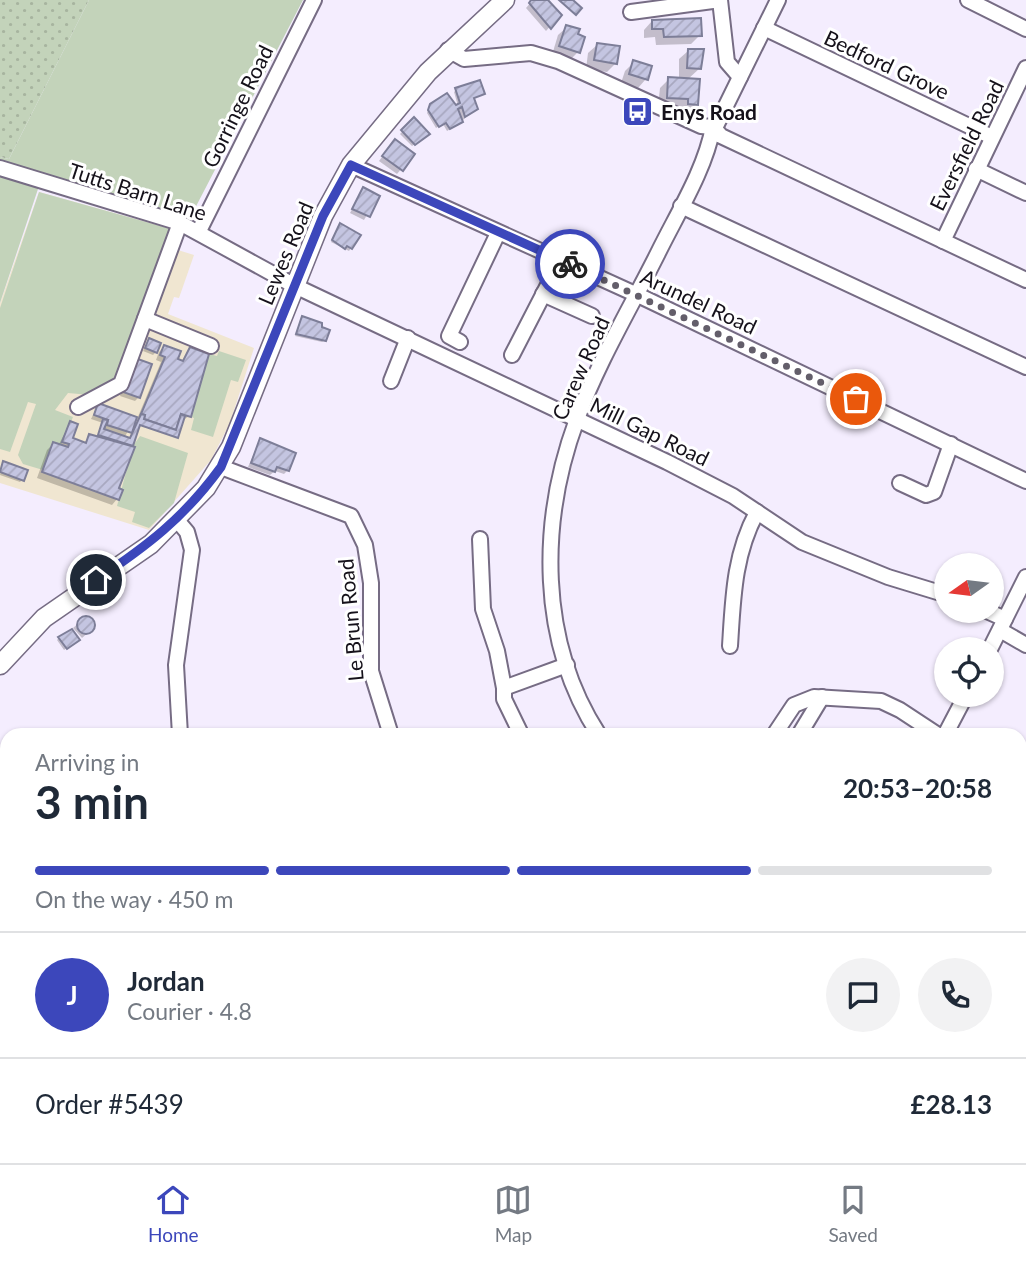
<!DOCTYPE html>
<html lang="en">
<head>
<meta charset="utf-8">
<style>
	:root { --surface:#fff; --page:#f2f2f3; --text:#1f2937; --muted:#747a83; --line:#e0e1e3; --accent:#3c47bb }
	body { margin:0; font-family:Lato,sans-serif; background:var(--page); color:var(--text); height:100vh; display:flex; flex-direction:column; font-size:26px; white-space:nowrap }
	* { box-sizing:border-box; margin:0 }
	p { font-size:23px; color:var(--muted) }
	.icon { flex:none; width:38px; height:38px; fill:none; stroke:currentColor; stroke-width:2; stroke-linecap:round; stroke-linejoin:round }
	.map { position:relative; flex:1; overflow:hidden }
	.panel { position:absolute; left:0px; top:728px; width:1027px; height:436px; display:flex; flex-direction:column; background:var(--surface); border-radius:21px 21px 0 0; box-shadow:0 2px 5px #0004 }
	.panel>* { flex:none }
	.needle { width:46px; rotate:256deg }
	.fabs { position:absolute; left:934px; top:553px; display:grid; gap:14px }
	.fabs a { display:grid; place-items:center; width:70px; height:70px; border-radius:50%; background:var(--surface); box-shadow:0 2px 5px #0004; font-size:35px }
	.pin { position:absolute; display:grid; place-items:center; width:60px; height:60px; color:#fff; margin:-30px; border:4px solid #fff; border-radius:50%; box-shadow:0 2px 7px #0007 }
	.courier { position:absolute; display:grid; place-items:center; width:70px; height:70px; margin:-35px; border:5px solid #3c47bb; border-radius:50%; background:#fff; color:#222; box-shadow:0 2px 9px #0007 }
	.summary em { font-style:normal; font-weight:700 }
	.summary div { display:flex; flex-direction:column-reverse }
	.summary { display:flex; align-items:center; justify-content:space-between; height:119px; padding:0 35px }
	h1 { font-size:46px; font-weight:700; line-height:52px }
	.bar { display:grid; grid-template-columns:repeat(4,1fr); gap:10px 7px; align-content:center; height:84px; padding:0 35px }
	.bar i { height:9px; border-radius:5px; background:var(--line) }
	.bar .on { background:var(--accent) }
	.bar p { grid-column:span 4 }
	.line { display:flex; align-items:center; gap:18px; padding:0 35px; border-top:2px solid var(--line) }
	.line div { flex:1 }
	.round { display:grid; place-items:center; flex:none; width:74px; height:74px; border-radius:37px; background:var(--page) }
	.dock { display:flex; justify-content:space-around; align-items:center; height:98px; border-top:2px solid var(--line); background:var(--surface); font-size:19px; color:var(--muted) }
	.dock a { display:grid; justify-items:center; gap:4px }
	.dock .on { color:var(--accent) }
	.map>svg:first-child { display:block }
	.education { fill:#f0e6d1 }
	.grass { fill:url(#grass-dots) }
	.green { fill:#c3d3ba }
	.shadow { fill:#0003; fill-rule:evenodd }
	.building { fill:url(#building-hatch); stroke:#7d7e98; stroke-width:2 }
	.lines { fill:none; stroke-linecap:round; stroke-linejoin:round }
	.minor-casing { stroke:#766c84; stroke-width:18 }
	.major-casing { stroke:#766c84; stroke-width:21 }
	.minor { stroke:#fff; stroke-width:14 }
	.major { stroke:#fff; stroke-width:18 }
	.done { stroke:#635e6a; stroke-width:7; stroke-dasharray:0 12.6 }
	.route { stroke:#3c47bb; stroke-width:9 }
	.labels { text-anchor:middle; dominant-baseline:central; stroke-width:6; stroke-linejoin:round; paint-order:stroke }
	.street-label { font-size:21px; fill:#15111a; stroke:#fff }
	.poi-label { font-size:21px; font-weight:bold; fill:#15111a; stroke:#fff; text-anchor:start }
</style>
</head>
<body>
<div class="map">
<svg width="1026" height="1163" viewBox="0 0 1026 1163">
	<defs>
		<pattern id="grass-dots" width="8" height="8" patternUnits="userSpaceOnUse" patternTransform="scale(1.75)"><rect width="8" height="8" fill="#c3d3ba"/><path d="M2 2h.1M6 6h.1" fill="none" stroke="#a7b49f" stroke-width="1.8" stroke-linecap="round"/></pattern>
		<pattern id="building-hatch" width="6" height="6" patternUnits="userSpaceOnUse" patternTransform="scale(1.75)"><rect width="6" height="6" fill="#c4c5e1"/><path d="M-1 1l2-2M0 6l6-6M5 7l2-2" fill="none" stroke="#a8a8c0"/></pattern>
	</defs>
	<rect width="100%" height="100%" fill="#f4edfe"/>
	<!-- education -->
	<polygon class="education" points="39,192 171,229 165,246 194,255 179,298 174,297 168,314 254,348 230,423 211,460 149,530 0,483 0,303"/>
	<!-- grass -->
	<polygon class="grass" points="0,0 89,0 9,159 0,157"/>
	<!-- green -->
	<g class="green">
		<polygon points="89,0 303,0 191,216 42,177 0,303 0,157 9,159"/>
		<polygon points="39,192 171,229 115,382 90,395 68,393 55,410 73,417 61,445 52,442 43,470 23,464 18,455 36,404 28,402 10,452 0,449 0,308"/>
		<polygon points="219,351 246,360 238,382 231,380 213,437 191,430 194,418 191,417 209,354 217,356"/>
		<polygon points="140,436 188,453 174,503 149,528 132,522 135,512 117,506 133,446"/>
	</g>
	<!-- shadow -->
	<g class="shadow">
		<polygon points="533,0 546,0 560,15 546,31 526,8"/>
		<polygon points="652,21 700,35 691,44 656,45 655,37 644,38 644,30"/>
		<polygon points="567,27 578,52 569,61 552,55 558,35"/>
		<polygon points="597,45 616,63 607,72 586,69 588,53"/>
		<polygon points="688,51 700,68 687,80 696,104 687,113 680,112 680,108 658,106 660,88 669,79 679,79 679,59"/>
		<polygon points="634,62 646,79 638,88 621,83 625,71"/>
		<polygon points="456,90 483,93 472,98 468,115 459,124 447,131 443,124 436,128 427,113 429,108 458,106 454,92"/>
		<polygon points="414,120 426,136 412,146 400,134"/>
		<polygon points="391,145 413,155 397,174 379,161"/>
		<polygon points="363,189 378,196 364,220 350,213"/>
		<polygon points="338,227 351,248 349,251 331,242"/>
		<polygon points="302,318 325,340 322,342 295,336"/>
		<polygon points="149,340 156,352 153,355 143,351"/>
		<path d="M164,347L181,362L191,349L189,416L182,421L176,437L139,425L117,489V499L112,505L37,478L47,450L53,444L58,446L70,423L71,439L83,444L90,436L98,437L103,423L91,419L98,405L137,419L161,362L156,360L159,352ZM135,419L139,420L130,440L124,438Z"/>
		<polygon points="131,364 139,397 135,401 120,396"/>
		<polygon points="260,440 288,470 284,474 275,471 270,475 248,467"/>
		<polygon points="3,463 22,480 20,482 0,475"/>
		<polygon points="87,616 96,626 82,638 73,628"/>
		<polygon points="59,638 75,642 64,650 57,640"/>
		<polygon points="3,1031 3,1041 0,1043 0,1032"/>
		<polygon points="0,1048 6,1048 7,1071 0,1072"/>
	</g>
	<!-- building -->
	<g class="building">
		<polygon points="531,0 548,0 562,15 551,29 529,3"/>
		<polygon points="559,0 573,0 582,8 576,15"/>
		<polygon points="701,18 702,36 664,37 663,29 652,29 652,20"/>
		<polygon points="566,25 580,29 578,34 585,37 580,53 559,46"/>
		<polygon points="597,43 620,46 617,64 594,60"/>
		<polygon points="688,49 704,49 701,69 687,68"/>
		<polygon points="633,60 652,66 648,80 629,74"/>
		<polygon points="668,77 700,79 698,105 688,104 688,99 667,98"/>
		<polygon points="480,80 485,94 474,98 478,109 465,117 462,107 458,109 463,122 450,129 446,123 439,127 428,110 430,104 447,93 456,105 460,103 455,88"/>
		<polygon points="414,117 430,134 415,145 401,130"/>
		<polygon points="395,139 415,154 403,171 382,156"/>
		<polygon points="363,187 380,196 370,217 352,209"/>
		<polygon points="340,223 361,235 352,249 347,246 345,249 332,240"/>
		<polygon points="302,316 322,323 322,327 330,330 326,341 296,334"/>
		<polygon points="149,338 161,343 157,353 145,348"/>
		<polygon points="164,345 181,351 178,359 183,361 190,347 209,354 191,417 181,414 176,430 144,419 145,415 141,414 165,357 160,355"/>
		<polygon points="135,358 152,364 140,398 123,392"/>
		<polygon points="98,403 137,417 132,433 107,425 108,420 94,415"/>
		<polygon points="141,414 145,415 144,419 176,430 181,414 185,416 178,438 140,425 133,446 98,435 103,419 108,420 104,429 130,438"/>
		<polygon points="70,421 78,424 73,438 86,443 89,434 135,447 119,488 123,490 119,500 42,472 53,442 68,447 69,444 62,442"/>
		<polygon points="260,438 296,453 289,471 277,467 275,472 251,463"/>
		<polygon points="3,461 28,470 24,481 0,472"/>
		<circle cx="86" cy="625" r="9"/>
		<polygon points="72,629 80,640 67,649 58,637"/>
	</g>
	<g class="lines">
		<defs>
			<g id="minor">
				<polyline points="720,0 727,62 740,77"/>
				<polyline points="968,0 1026,29"/>
				<polyline points="631,12 720,0"/>
				<polyline points="764,28 992,137"/>
				<polyline points="448,50 464,59 531,53 558,61 701,126 713,127 721,136 1026,280"/>
				<polyline points="351,165 644,298 1026,481"/>
				<polyline points="0,168 180,223 295,286 667,462 733,496 802,542 888,577 947,595"/>
				<polyline points="976,169 1026,193"/>
				<polyline points="681,206 1026,367"/>
				<polyline points="199,231 314,0"/>
				<polyline points="943,241 1026,68"/>
				<polyline points="543,294 592,316"/>
				<polyline points="145,319 211,346"/>
				<polyline points="460,342 449,336 498,233"/>
				<polyline points="512,355 561,260"/>
				<polyline points="391,381 408,338"/>
				<polyline points="78,407 121,384 180,223"/>
				<polyline points="221,467 351,516 365,545 371,583 371,671 391,735"/>
				<polyline points="900,483 926,495 934,492 951,444"/>
				<polyline points="176,519 187,532 192,550 176,665 180,735"/>
				<polyline points="480,539 483,609 497,651 504,688"/>
				<polyline points="987,611 1005,619"/>
				<polyline points="1000,630 1026,645"/>
				<path d="M730,646C733,598 734,554 757,512"/>
				<polyline points="990,649 1026,577"/>
				<polyline points="521,734 504,699 504,688 567,665"/>
				<path d="M599,735C538,641 539,522 577,419C598,362 631,307 658,253C677,214 705,170 713,127L717,124L778,0"/>
				<polyline points="774,735 794,705 814,697 881,701 900,710 938,735"/>
				<polyline points="799,735 822,697"/>
				<polyline points="945,735 966,695"/>
				<polyline points="0,882 7,881"/>
				<polyline points="1020,1064 1026,1066"/>
				<polyline points="0,1109 7,1114"/>
				<polyline points="1020,1127 1026,1128"/>
				<polyline points="61,1157 69,1163"/>
				<polyline points="319,1157 322,1163"/>
				<polyline points="738,1157 748,1163"/>
				<polyline points="852,1157 867,1163"/>
				<polyline points="532,1163 535,1157"/>
				<polyline points="983,1163 984,1157"/>
			</g>
			<polyline id="major" points="0,665 44,618 151,544 206,488 231,447 323,216 351,165 428,72 505,0"/>
		</defs>
		<!-- minor casing -->
		<use href="#minor" class="minor-casing"/>
		<!-- major casing -->
		<use href="#major" class="major-casing"/>
		<!-- minor -->
		<use href="#minor" class="minor"/>
		<!-- major -->
		<use href="#major" class="major"/>
	</g>
	<g class="lines">
		<!-- done -->
		<polyline class="done" points="570,264 856,399"/>
		<!-- route -->
		<path class="route" d="M96,580C147,546 184,518 221,467L323,216L351,165L570,264"/>
	</g>
	<!-- icons -->
	<defs>
		<symbol id="bus-square" viewBox="-11 -11 22 22"><rect x="-9" y="-9" width="18" height="18" rx="4" fill="#3c47bb" stroke="#fff"/><path d="M-5-6H5V4H4V6H2V4H-2V6H-4V4H-5ZM-3.5-4V0h7V-4ZM-3.5 1.2v1.5H-2V1.2ZM2 1.2v1.5H3.5V1.2Z" fill="#fff"/></symbol>
	</defs>
	<g fill-rule="evenodd">
		<use href="#bus-square" x="620" y="94" width="35" height="35"/>
	</g>
	<g class="labels">
		<!-- street labels -->
		<g class="street-label">
			<text transform="translate(887 64) rotate(25)">Bedford Grove</text>
			<text transform="translate(237 106) rotate(-64)">Gorringe Road</text>
			<text transform="translate(966 145) rotate(-64)">Eversfield Road</text>
			<text transform="translate(138 191) rotate(18)">Tutts Barn Lane</text>
			<text transform="translate(285 253) rotate(-67)">Lewes Road</text>
			<text transform="translate(699 301) rotate(25)">Arundel Road</text>
			<text transform="translate(580 368) rotate(-66)">Carew Road</text>
			<text transform="translate(650 431) rotate(26)">Mill Gap Road</text>
			<text transform="translate(350 620) rotate(-95)">Le Brun Road</text>
		</g>
		<!-- poi labels -->
		<g class="poi-label">
			<text x="661" y="111">Enys Road</text>
		</g>
	</g>
</svg>
<div class="fabs">
<a><svg class="needle" viewBox="-14 -14 28 28"><path d="M0-13l5 13h-10z" fill="#e53935"/><path d="M0 13l5-13h-10z" fill="#747a83"/></svg></a>
<a><svg class="icon" aria-label="locate" viewBox="0 0 24 24"><circle cx="12" cy="12" r="6"/><path d="M12 2v4M12 18v4M2 12h4M18 12h4"/></svg></a>
</div>
<div class="pin" style="left:856px;top:399px;background:#ea580c"><svg class="icon" aria-label="bag" viewBox="0 0 24 24"><path d="M5 8h14l-1 12H6zM9 8a3 3 0 0 1 6 0"/></svg></div>
<div class="pin" style="left:96px;top:580px;background:#1f2937"><svg class="icon" aria-label="home" viewBox="0 0 24 24"><path d="M3 11l9-7 9 7M6 9v11h12V9"/></svg></div>
<div class="courier" style="left:570px;top:264px"><svg class="icon" aria-label="bike" viewBox="0 0 24 24"><circle cx="6" cy="16" r="4"/><circle cx="18" cy="16" r="4"/><path d="M6 16l4-8h5l3 8M10 8l3 8H6M13 5h3"/></svg></div>
<section class="panel">
<div class="summary"><div><h1>3 min</h1><p>Arriving in</p></div><em>20:53–20:58</em></div>
<div class="bar"><i class="on"></i><i class="on"></i><i class="on"></i><i></i><p>On the way · 450 m</p></div>
<div class="line" style="height:126px"><b class="round" style="background:var(--accent);color:#fff">J</b><div><b>Jordan</b><p>Courier · 4.8</p></div><a class="round"><svg class="icon" aria-label="chat" viewBox="0 0 24 24"><path d="M4 5h16v11H9l-5 4z"/></svg></a><a class="round"><svg class="icon" aria-label="phone" viewBox="0 0 24 24"><path d="M5 4h4l2 5-3 2q2 4 5 5l2-3 5 2v4C11 20 4 13 5 4z"/></svg></a></div>
<div class="line" style="height:91px"><div>Order #5439</div><b>£28.13</b></div>
</section>
</div>
<nav class="dock">
<a class="on"><svg class="icon" aria-label="home" viewBox="0 0 24 24"><path d="M3 11l9-7 9 7M6 9v11h12V9"/></svg>Home</a>
<a><svg class="icon" aria-label="map" viewBox="0 0 24 24"><path d="M3 6l6-2 6 2 6-2v14l-6 2-6-2-6 2zM9 4v14M15 6v14"/></svg>Map</a>
<a><svg class="icon" aria-label="saved" viewBox="0 0 24 24"><path d="M7 4h10v16l-5-4-5 4z"/></svg>Saved</a>
</nav>
</body>
</html>
